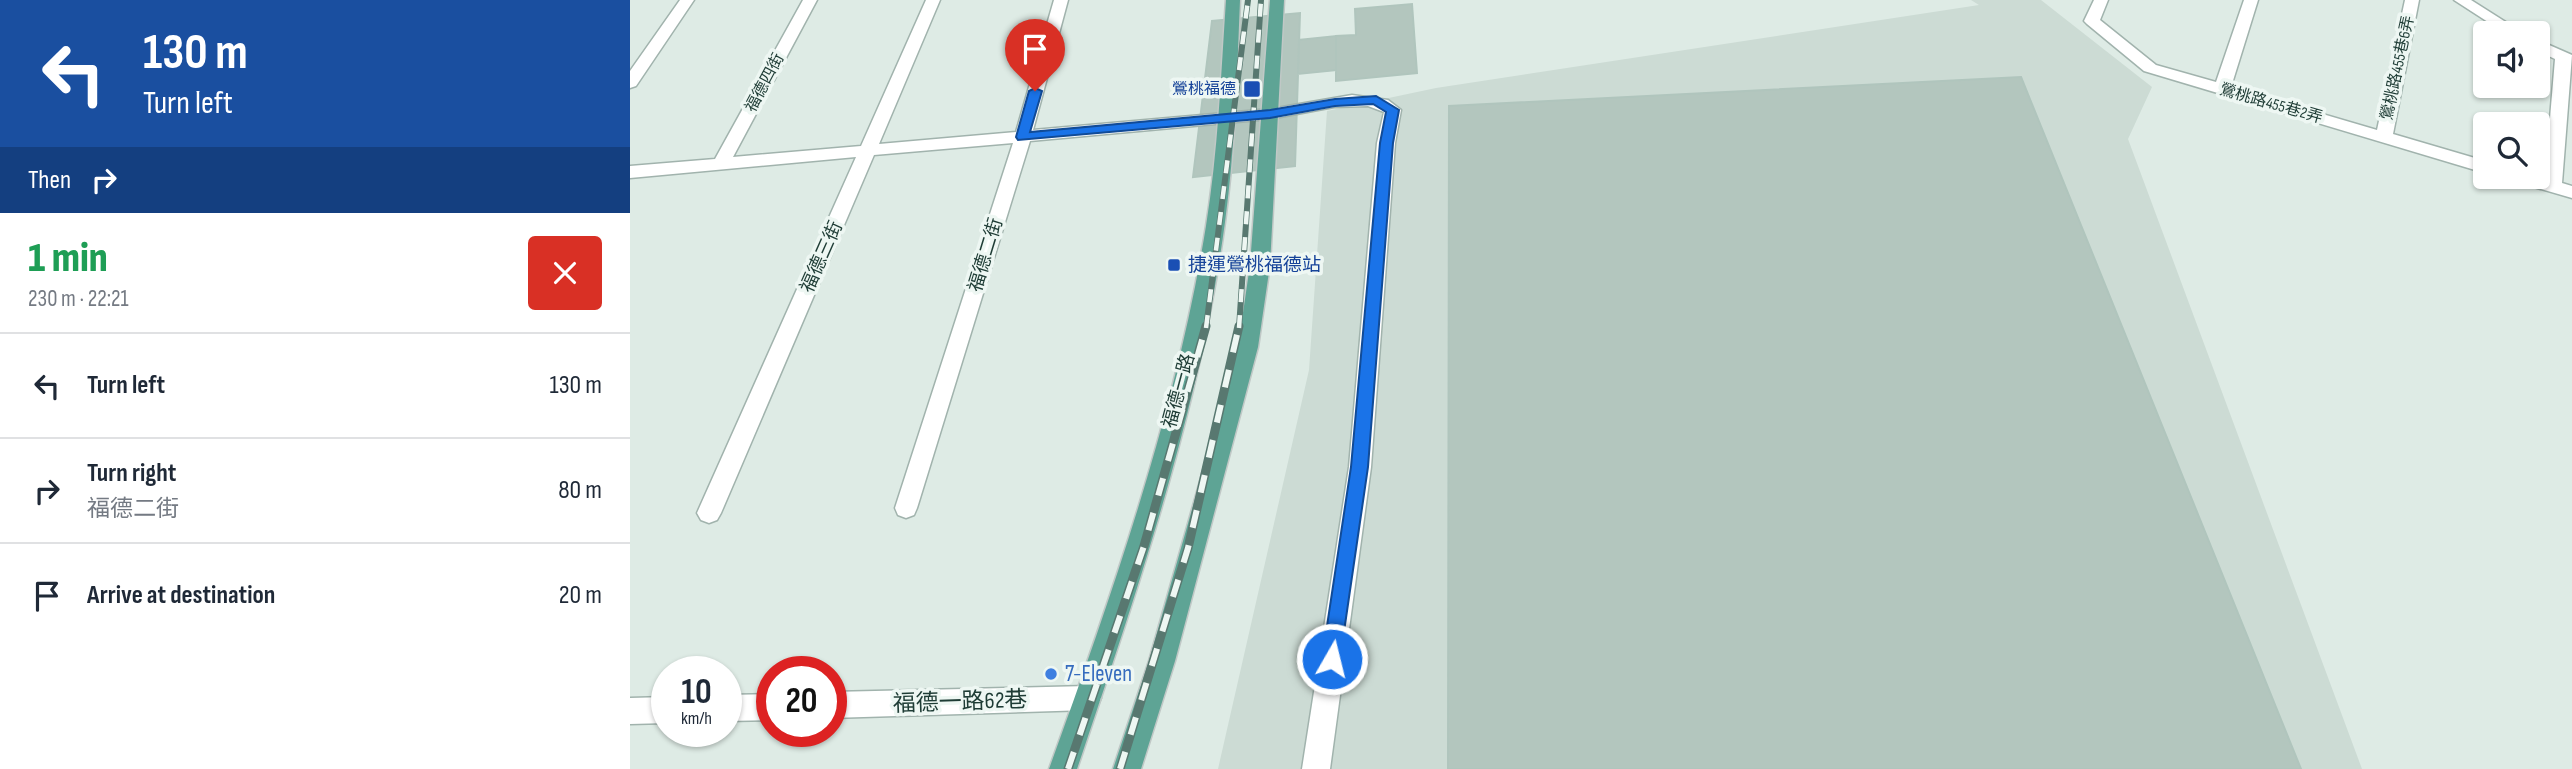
<!DOCTYPE html>
<html lang="en">
<head>
<meta charset="utf-8">
<style>
  body { margin:0; font-family:"Sofia Sans Condensed","Noto Sans TC",sans-serif; background:#f2f2f3; color:#1f2937; height:100vh; display:flex; flex-direction:column; font-size:26px; white-space:nowrap }
  * { box-sizing:border-box; margin:0 }
  p { font-size:23px; color:#747a83 }
  .icon { flex:none; width:38px; height:38px; fill:none; stroke:currentColor; stroke-width:2; stroke-linecap:round; stroke-linejoin:round }
  .map { position:relative; flex:1; overflow:hidden }
  .drawer { display:flex; flex-direction:column; background:#fff; width:630px }
  .drawer>* { flex:none }
  .guide { background:#1a4fa0; color:#fff; overflow:hidden }
  .tools { position:absolute; left:1843px; top:21px; display:grid; gap:14px }
  .tools a { display:grid; place-items:center; width:77px; height:77px; border-radius:7px; background:#fff; box-shadow:0 2px 5px #0004; font-size:35px }
  .speed { position:absolute; left:21px; top:656px; display:flex; gap:14px; font-size:35px; font-weight:700; text-align:center }
  .speed>* { display:grid; place-content:center; width:91px; height:91px; border-radius:50%; background:#fff; box-shadow:0 2px 5px #0004; line-height:1 }
  .speed small { font-size:18px; font-weight:400 }
  .speed .limit { border:10px solid #d22; background:#fff; color:#111 }
  .pin { position:absolute; display:grid; place-items:center; width:60px; height:60px; color:#fff; margin:-72px -30px; border-radius:50% 50% 50% 0; rotate:-45deg; box-shadow:0 0 7px #0007 }
  .pin .icon { rotate:45deg }
  .me { position:absolute; width:77px; margin:-38px; rotate:8deg; stroke-linejoin:round; filter:drop-shadow(0 0 5px #0008) }
  .turn { display:flex; align-items:center; gap:24px; height:147px; padding:0 28px; font-size:32px }
  .turn .icon { width:91px; height:91px; stroke-width:2.5 }
  .turn b { display:block; font-size:49px; line-height:60px }
  .then { display:flex; align-items:center; height:66px; padding:0 28px; background:#0003; gap:14px; font-size:26px }
  .round { display:grid; place-items:center; flex:none; width:74px; height:74px; border-radius:7px; background:#f2f2f3 }
  .summary { display:flex; align-items:center; justify-content:space-between; height:119px; padding:0 28px }
  h1 { font-size:42px; font-weight:800; line-height:52px; color:#1e9e55 }
  ul { padding:0; list-style:none }
  li { display:flex; align-items:center; gap:21px; height:105px; padding:0 28px; border-top:2px solid #e0e1e3 }
  li div { flex:1 }
  li b { display:block; font-size:26px }
  li em { font-style:normal }
  main { display:flex; flex:1; min-height:0 }
  .map>svg:first-child { display:block }
</style>
</head>
<body>
<main>
<section class="drawer">
<div class="guide">
<div class="turn"><svg class="icon" aria-label="left" viewBox="0 0 24 24"><path d="M17 20v-9H6M10 6l-5 5 5 5"/></svg><div><b>130 m</b>Turn left</div></div>
<div class="then">Then<svg class="icon" aria-label="right" viewBox="0 0 24 24"><path d="M7 20v-9h11M14 6l5 5-5 5"/></svg></div>
</div>
<div class="summary"><div><h1>1 min</h1><p>230 m · 22:21</p></div><a class="round" style="background:#d93025;color:#fff"><svg class="icon" aria-label="close" viewBox="0 0 24 24"><path d="M6 6l12 12M18 6L6 18"/></svg></a></div>
<ul>
<li><svg class="icon" aria-label="left" viewBox="0 0 24 24"><path d="M17 20v-9H6M10 6l-5 5 5 5"/></svg><div><b>Turn left</b></div><em>130 m</em></li>
<li><svg class="icon" aria-label="right" viewBox="0 0 24 24"><path d="M7 20v-9h11M14 6l5 5-5 5"/></svg><div><b>Turn right</b><p>福德二街</p></div><em>80 m</em></li>
<li><svg class="icon" aria-label="arrive" viewBox="0 0 24 24"><path d="M6 21V4h12l-3 4 3 4H6"/></svg><div><b>Arrive at destination</b></div><em>20 m</em></li>
</ul>
</section>
<div class="map">
<svg width="1942" height="769" viewBox="0 0 1942 769">
  <rect width="100%" height="100%" fill="#deebe5"/>
  <path fill="#ccdbd4" d="M1341 0H1411L1522 87 1498 139 1732 769H588L679 370 697 111 806 88 1349 5Z"/>
  <path fill="#b3c6be" stroke="#b0c5bd" stroke-width="2" d="M782 4 787 73 706 81V36L726 35 725 9Z
    M670 13 665 166 563 177 582 21Z
    M706 36V70L668 74 669 40Z
    M1391 77 1671 769H818L819 106Z"/>
  <g fill="none" stroke-linecap="round" stroke-linejoin="round">
    <g stroke="#a1b3ad" stroke-width="3">
      <path id="minor" d="M50 0H64L6 86 0 88V71Z
        M173 0H187L103 157 231 146 296 0H310L249 144 386 132 424 0H438L403 130 640 109 722 95 758 100 771 110 765 143 741 467 700 769H672L719 467 747 143 754 112 738 106 704 107 640 119 400 141 287 508 284 515 276 518 268 515 265 508 383 143 244 155 91 513 87 520 79 523 71 520 67 513 226 157 0 178V166L85 159Z
        M1464 0H1478L1470 20 1526 65 1586 82 1614 0H1628L1601 87 1747 130 1775 0H1789L1763 134 1855 161V173L1514 71 1457 24 1454 21Z
        M1824 0H1841L1893 33H1875Z
        M1908 40 1942 55 1932 183 1942 186V198L1883 181 1880 177 1915 178 1925 59 1908 51Z
        M458 686 467 689 471 698 467 707 458 710 201 718V692Z
        M142 694V720L96 721V695Z
        M37 697V723L0 724V698Z"/>
    </g>
    <g stroke="#c0c8c6" stroke-width="3">
      <path id="major" d="M596 0H610C607 74 605 149 595 222 570 409 507 591 447 769H419C483 592 546 412 576 226 588 152 591 75 596 0Z
        M640 0H654L640 265 628 347 545 661 511 769H483L519 661 608 347 620 265Z"/>
    </g>
    <use href="#minor" fill="#fff" fill-rule="evenodd"/>
    <use href="#major" fill="#5ea495" fill-rule="evenodd"/>
    <g stroke="#587870" stroke-width="6">
      <path id="rail-far1" d="M576 328 618 0
        M609 328 631 0"/>
    </g>
    <g stroke="#587870" stroke-width="9">
      <path id="rail" d="M438 769 514 546 576 326
        M490 769 558 548 609 326"/>
    </g>
    <use href="#rail-far1" stroke="#eef7f3" stroke-width="4.5" stroke-dasharray="13" stroke-linecap="butt"/>
    <use href="#rail" stroke="#eef7f3" stroke-width="6" stroke-dasharray="18" stroke-linecap="butt"/>
  </g>
  <path fill="#1a73e8" stroke="#114b97" stroke-width="2" d="M405 88 412 91 400 132 640 110 705 99 746 96 769 110 763 143 738 467 709 666 702 668 695 666 692 659 721 467 750 143 756 112 743 104 705 106 640 118 388 140 386 137 399 91Z"/>
  <g fill="#1a4fb4" stroke="#eef7f3" stroke-width="2.5">
    <rect x="613" y="80" width="18" height="18" rx="3.5"/>
    <rect x="537" y="258" width="14" height="14" rx="3.5"/>
  </g>
  <circle fill="#3f7fe0" stroke="#eef7f3" stroke-width="2.5" cx="421" cy="674" r="7"/>
  <g text-anchor="middle" dominant-baseline="central" stroke-width="7" stroke-linejoin="round" paint-order="stroke">
    <g font-size="16" fill="#1e3c35" stroke="#eef7f3">
      <text transform="translate(1768 68) rotate(-78)">鶯桃路455巷6弄</text>
      <text transform="translate(135 83) rotate(-62)">福德四街</text>
      <text transform="translate(1641 104) rotate(16)">鶯桃路455巷2弄</text>
    </g>
    <g font-size="16" fill="#164399" stroke="#eef7f3" text-anchor="end">
      <text x="606" y="89">鶯桃福德</text>
    </g>
    <g font-size="19" fill="#1e3c35" stroke="#eef7f3">
      <text transform="translate(356 255) rotate(-73)">福德二街</text>
      <text transform="translate(192 257) rotate(-66)">福德三街</text>
      <text transform="translate(549 391) rotate(-75)">福德一路</text>
    </g>
    <g font-size="19" fill="#164399" stroke="#eef7f3" text-anchor="start">
      <text x="558" y="265">捷運鶯桃福德站</text>
    </g>
    <g font-size="23" fill="#366cbe" stroke="#eef7f3" text-anchor="start">
      <text x="435" y="674">7-Eleven</text>
    </g>
    <g font-size="23" fill="#1e3c35" stroke="#eef7f3">
      <text transform="translate(330 702) rotate(-2)">福德一路62巷</text>
    </g>
  </g>
</svg>
<div class="tools">
<a><svg class="icon" aria-label="sound" viewBox="0 0 24 24"><path d="M4 9h4l5-4v14l-5-4H4zM17 9q2 3 0 6"/></svg></a>
<a><svg class="icon" aria-label="search" viewBox="0 0 24 24"><circle cx="10" cy="10" r="6"/><path d="M15 15l6 6"/></svg></a>
</div>
<div class="speed"><div>10<small>km/h</small></div><div class="limit">20</div></div>
<div class="pin" style="left:405px;top:91px;background:#d93025"><svg class="icon" aria-label="arrive" viewBox="0 0 24 24"><path d="M6 21V4h12l-3 4 3 4H6"/></svg></div>
<svg class="me" style="left:702px;top:659px" viewBox="-20 -20 40 40"><circle r="17" fill="#1a73e8" stroke="#fff" stroke-width="3"/><path d="M0-11L8 9 0 5-8 9z" fill="#fff"/></svg>
</div>
</main>
</body>
</html>
